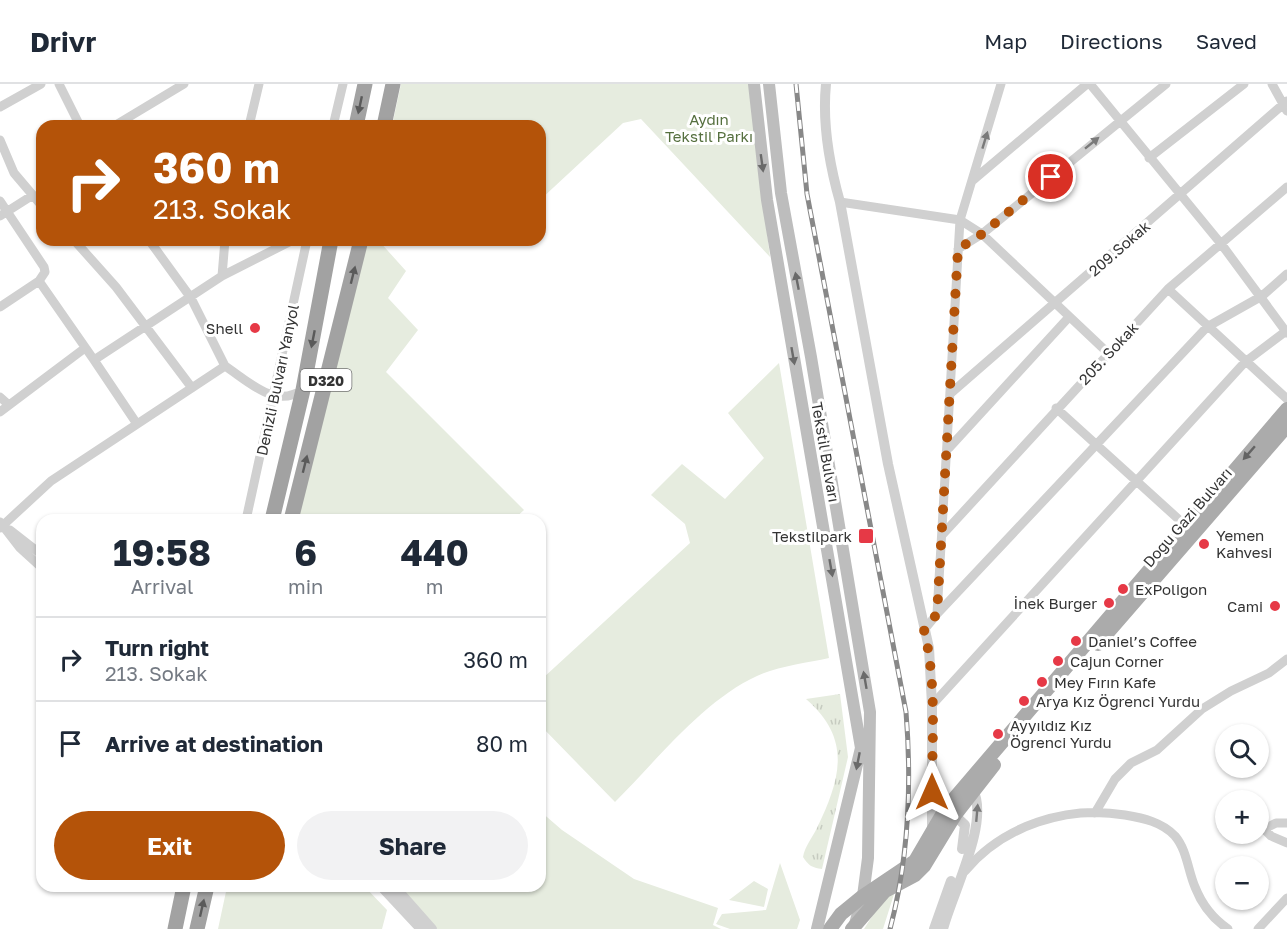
<!DOCTYPE html>
<html lang="en">
<head>
<meta charset="utf-8">
<style>
  body { margin:0; font-family:"Golos Text",sans-serif; background:#f2f2f3; color:#1f2937; height:100vh; display:flex; flex-direction:column; font-size:22px; white-space:nowrap }
  * { box-sizing:border-box; margin:0 }
  p { font-size:20px; color:#747a83 }
  .icon { flex:none; width:33px; height:33px; fill:none; stroke:currentColor; stroke-width:2; stroke-linecap:round; stroke-linejoin:round }
  .map { position:relative; flex:1; overflow:hidden }
  .details { position:absolute; left:36px; top:430px; width:510px; height:378px; display:flex; flex-direction:column; background:#fff; border-radius:18px; box-shadow:0 2px 4px #0004 }
  .details>* { flex:none }
  .top-card { position:absolute; left:36px; top:36px; width:510px; height:126px; border-radius:18px; box-shadow:0 2px 4px #0004; background:#b45309; color:#fff; overflow:hidden }
  .controls { position:absolute; left:1215px; top:640px; display:grid; gap:12px }
  .controls a { display:grid; place-items:center; width:54px; height:54px; border-radius:50%; background:#fff; box-shadow:0 2px 4px #0004; font-size:30px }
  .pin { position:absolute; display:grid; place-items:center; width:51px; height:51px; color:#fff; margin:-26px; border:3px solid #fff; border-radius:50%; box-shadow:0 2px 6px #0007 }
  .me { position:absolute; width:66px; margin:-33px; rotate:0deg; stroke-linejoin:round; filter:drop-shadow(0 0 4px #0008) }
  .turn { display:flex; align-items:center; gap:21px; height:126px; padding:0 18px; font-size:27px }
  .turn .icon { width:78px; height:78px; stroke-width:2.5 }
  .turn b { display:block; font-size:42px; line-height:51px }
  .eta { display:flex; justify-content:space-evenly; align-items:center; height:102px; text-align:center }
  .eta b { font-size:36px; font-weight:700; line-height:42px }
  .cta { display:flex; gap:12px; margin-top:auto; padding:12px 18px }
  .cta a { flex:1; height:69px; border-radius:36px; background:#b45309; color:#fff; font-size:24px; font-weight:700; line-height:69px; text-align:center }
  .cta a+a { background:#f2f2f3; color:#1f2937 }
  ul { padding:0; list-style:none }
  li { display:flex; align-items:center; gap:18px; height:84px; padding:0 18px; border-top:2px solid #e0e1e3 }
  li div { flex:1 }
  li b { display:block; font-size:22px }
  li em { font-style:normal }
  header { display:flex; align-items:center; gap:36px; box-sizing:border-box; height:84px; padding:0 30px; background:#fff; border-bottom:2px solid #e0e1e3 }
  header strong { font-size:28px }
  nav { display:flex; gap:33px; margin-inline-start:auto; font-size:21px }
  .map>svg:first-child { display:block }
</style>
</head>
<body>
<header>
<strong>Drivr</strong>
<nav><a>Map</a><a>Directions</a><a>Saved</a></nav>
</header>
<div class="map">
<svg width="1287" height="845" viewBox="0 0 1287 845">
  <defs>
    <pattern id="grass-tufts" width="24" height="20" patternUnits="userSpaceOnUse" patternTransform="scale(1.5)"><rect width="24" height="20" fill="#e6ecdf"/><path d="M3 7l-1-3M5 7V3M7 7l1-3M15 17l-1-3M17 17v-4M19 17l1-3" fill="none" stroke="#c6cbc0"/></pattern>
  </defs>
  <rect width="100%" height="100%" fill="#fff"/>
  <path fill="url(#grass-tufts)" d="M840 610 848 673 822 785C812 784 808 781 803 773 805 762 812 754 817 744 841 694 852 655 806 615Z"/>
  <path fill="#e6ecdf" d="M401 0H749L770 173 641 35 623 39 540 116V42H392Z
    M365 156 379 157 406 187 388 214 418 246 386 288 524 426 513 436H297Z
    M779 279 829 574C807 579 778 582 757 592 704 616 657 676 615 718L540 641V592L543 594 690 459 685 440 651 411 682 380 725 415 764 374 728 329Z
    M540 727 562 746 634 795 718 824 713 841 721 845H437L399 803 540 802Z
    M780 779 800 836 797 845H730L716 840 722 830 766 826Z
    M754 797 768 805 764 823 729 816Z
    M227 803H365L387 826 382 845H218Z
    M895 807 883 845H864L883 815Z"/>
  <g fill="none" stroke-linecap="round" stroke-linejoin="round">
    <path stroke="#d0d0d0" stroke-width="9" d="M59 0 80 42
      M1090 0 1222 161 1287 249
      M1272 0 1287 27
      M0 23 41 0
      M114 42 184 0
      M249 42 259 0
      M333 42 343 0
      M0 56 14 89 42 122
      M1149 74 1244 0
      M972 97 1087 0
      M0 117 44 183 45 188 39 197 94 276
      M840 118 960 136 982 150 1108 269
      M0 132 33 111
      M74 156 116 203 192 304
      M149 156 191 214 225 282
      M958 165 982 150 1166 0
      M222 192 225 156
      M1168 205 1287 315
      M0 223 39 197
      M951 309 1287 17
      M0 313 9 321
      M1056 324 1186 442
      M0 328 85 264
      M137 340 94 276 222 192 293 156
      M949 364 1069 233
      M246 436 307 156
      M0 438 20 464 42 484
      M0 444 51 397 225 282C248 297 275 325 302 306
      M10 446 42 471
      M943 450 1168 205 1287 103
      M937 530 1207 243 1262 212 1287 190
      M924 546 937 530 960 136 1001 0
      M932 621 1245 278 1286 247
      M1095 729 1115 695 1131 679 1157 666 1202 625 1231 607 1269 589 1287 575
      M1287 739H1276L1264 745 1271 752 1287 759
      M965 787C1004 741 1067 721 1125 731 1143 734 1162 738 1175 752 1187 766 1188 787 1195 803 1202 821 1212 834 1228 845
      M1258 845 1287 814"/>
    <path stroke="#d0d0d0" stroke-width="10" d="M826 0C822 40 829 79 840 118L888 380 929 564 932 621V748
      M951 728 965 741 962 765
      M381 802 421 845
      M394 802 432 845
      M934 845 951 797
      M943 845C952 810 990 738 973 706"/>
    <path stroke="#bdbdbd" stroke-width="12" d="M754 0 767 116 861 664 817 845
      M769 0 781 109 811 273 870 628 868 774 863 812 855 840"/>
    <path stroke="#ababab" stroke-width="14" d="M1098 560 1287 342
      M830 845 841 830 863 812 915 777 946 724 1287 325
      M852 845 885 807 915 791 924 782 955 731 994 681"/>
    <path stroke="#a2a2a2" stroke-width="15" d="M356 42 365 0
      M384 42 393 0
      M272 436 303 306 331 156
      M291 436 361 156
      M175 845 184 802
      M197 845 207 802"/>
    <g stroke="#888" stroke-width="5">
      <path id="rail" d="M796 0 807 110 906 628C912 702 909 773 890 845"/>
    </g>
    <use href="#rail" stroke="#fff" stroke-width="3" stroke-dasharray="9" stroke-linecap="butt"/>
  </g>
  <defs><path id="oneway-solid" d="M-6-.8H1V-3.2L6.5 0L1 3.2V.8H-6Z" transform="scale(1.5)"/></defs>
  <g fill="#5a5a5a">
    <use href="#oneway-solid" transform="translate(360 21) rotate(102)"/>
    <use href="#oneway-solid" transform="translate(353 191) rotate(-76)"/>
    <use href="#oneway-solid" transform="translate(313 255) rotate(101)"/>
    <use href="#oneway-solid" transform="translate(305 380) rotate(-76)"/>
    <use href="#oneway-solid" transform="translate(202 824) rotate(-77)"/>
  </g>
  <g fill="#7a7a7a">
    <use href="#oneway-solid" transform="translate(985 56) rotate(-73)"/>
    <use href="#oneway-solid" transform="translate(1092 59) rotate(-39)"/>
    <use href="#oneway-solid" transform="translate(977 729) rotate(-85)"/>
  </g>
  <g fill="#6a6a6a">
    <use href="#oneway-solid" transform="translate(762 79) rotate(82)"/>
    <use href="#oneway-solid" transform="translate(797 197) rotate(-101)"/>
    <use href="#oneway-solid" transform="translate(793 272) rotate(80)"/>
    <use href="#oneway-solid" transform="translate(831 484) rotate(80)"/>
    <use href="#oneway-solid" transform="translate(865 596) rotate(-100)"/>
    <use href="#oneway-solid" transform="translate(858 677) rotate(101)"/>
  </g>
  <use fill="#636363" href="#oneway-solid" transform="translate(1249 369) rotate(131)"/>
  <g fill="none" stroke-linecap="round" stroke-linejoin="round">
    <path stroke="#b45309" stroke-width="10" stroke-dasharray="0 18" d="M932 708C932 655 937 598 924 546L937 530 958 165 982 150 1051 93"/>
  </g>
  <g fill="#e63946" stroke="#fff" stroke-width="2">
    <circle cx="255" cy="244" r="6"/>
    <rect x="858" y="444" width="16" height="16" rx="3"/>
    <circle cx="1204" cy="460" r="6"/>
    <circle cx="1123" cy="505" r="6"/>
    <circle cx="1109" cy="519" r="6"/>
    <circle cx="1275" cy="522" r="6"/>
    <circle cx="1076" cy="557" r="6"/>
    <circle cx="1058" cy="577" r="6"/>
    <circle cx="1042" cy="598" r="6"/>
    <circle cx="1024" cy="617" r="6"/>
    <circle cx="998" cy="650" r="6"/>
  </g>
  <g text-anchor="middle" dominant-baseline="central" stroke-width="6" stroke-linejoin="round" paint-order="stroke">
    <rect fill="#fff" stroke="#707070" stroke-width="1.5" x="300.5" y="285" width="51" height="22" rx="4.5"/>
    <g font-size="14" font-weight="bold" fill="#333">
      <text x="326" y="296">D320</text>
    </g>
    <g font-size="15" fill="#56703f" stroke="#fff">
      <text x="709" y="35">Aydın<tspan x="709" dy="17">Tekstil Parkı</tspan></text>
    </g>
    <g font-size="15" fill="#333" stroke="#fff">
      <text transform="translate(1119 164) rotate(-41)">209.Sokak</text>
      <text transform="translate(1108 269) rotate(-47)">205. Sokak</text>
      <text transform="translate(277 296) rotate(-78)">Denizli Bulvarı Yanyol</text>
      <text transform="translate(826 368) rotate(80)">Tekstil Bulvarı</text>
      <text transform="translate(1187 433) rotate(-49)">Doğu Gazi Bulvarı</text>
    </g>
    <g font-size="15" fill="#333" stroke="#fff" text-anchor="start">
      <text x="243" y="244" text-anchor="end">Shell</text>
      <text x="1216" y="451">Yemen<tspan x="1216" dy="17">Kahvesi</tspan></text>
      <text x="852" y="452" text-anchor="end">Tekstilpark</text>
      <text x="1135" y="505">ExPoligon</text>
      <text x="1097" y="519" text-anchor="end">İnek Burger</text>
      <text x="1263" y="522" text-anchor="end">Cami</text>
      <text x="1088" y="557">Daniel’s Coffee</text>
      <text x="1070" y="577">Cajun Corner</text>
      <text x="1054" y="598">Mey Fırın Kafe</text>
      <text x="1036" y="617">Arya Kız Öğrenci Yurdu</text>
      <text x="1010" y="641">Ayyıldız Kız<tspan x="1010" dy="17">Öğrenci Yurdu</tspan></text>
    </g>
  </g>
</svg>
<div class="controls">
<a><svg class="icon" aria-label="search" viewBox="0 0 24 24"><circle cx="10" cy="10" r="6"/><path d="M15 15l6 6"/></svg></a>
<a>+</a>
<a>−</a>
</div>
<div class="pin" style="left:1051px;top:93px;background:#d93025"><svg class="icon" aria-label="arrive" viewBox="0 0 24 24"><path d="M6 21V4h12l-3 4 3 4H6"/></svg></div>
<svg class="me" style="left:932px;top:708px" viewBox="-20 -20 40 40"><path d="M0-17L14 15 0 8-14 15z" fill="#b45309" stroke="#fff" stroke-width="4"/></svg>
<div class="top-card">
<div class="turn"><svg class="icon" aria-label="right" viewBox="0 0 24 24"><path d="M7 20v-9h11M14 6l5 5-5 5"/></svg><div><b>360 m</b>213. Sokak</div></div>
</div>
<section class="details">
<div class="eta">
<div><b>19:58</b><p>Arrival</p></div>
<div><b>6</b><p>min</p></div>
<div><b>440</b><p>m</p></div>
</div>
<ul>
<li><svg class="icon" aria-label="right" viewBox="0 0 24 24"><path d="M7 20v-9h11M14 6l5 5-5 5"/></svg><div><b>Turn right</b><p>213. Sokak</p></div><em>360 m</em></li>
<li><svg class="icon" aria-label="arrive" viewBox="0 0 24 24"><path d="M6 21V4h12l-3 4 3 4H6"/></svg><div><b>Arrive at destination</b></div><em>80 m</em></li>
</ul>
<div class="cta"><a>Exit</a><a>Share</a></div>
</section>
</div>
</body>
</html>
